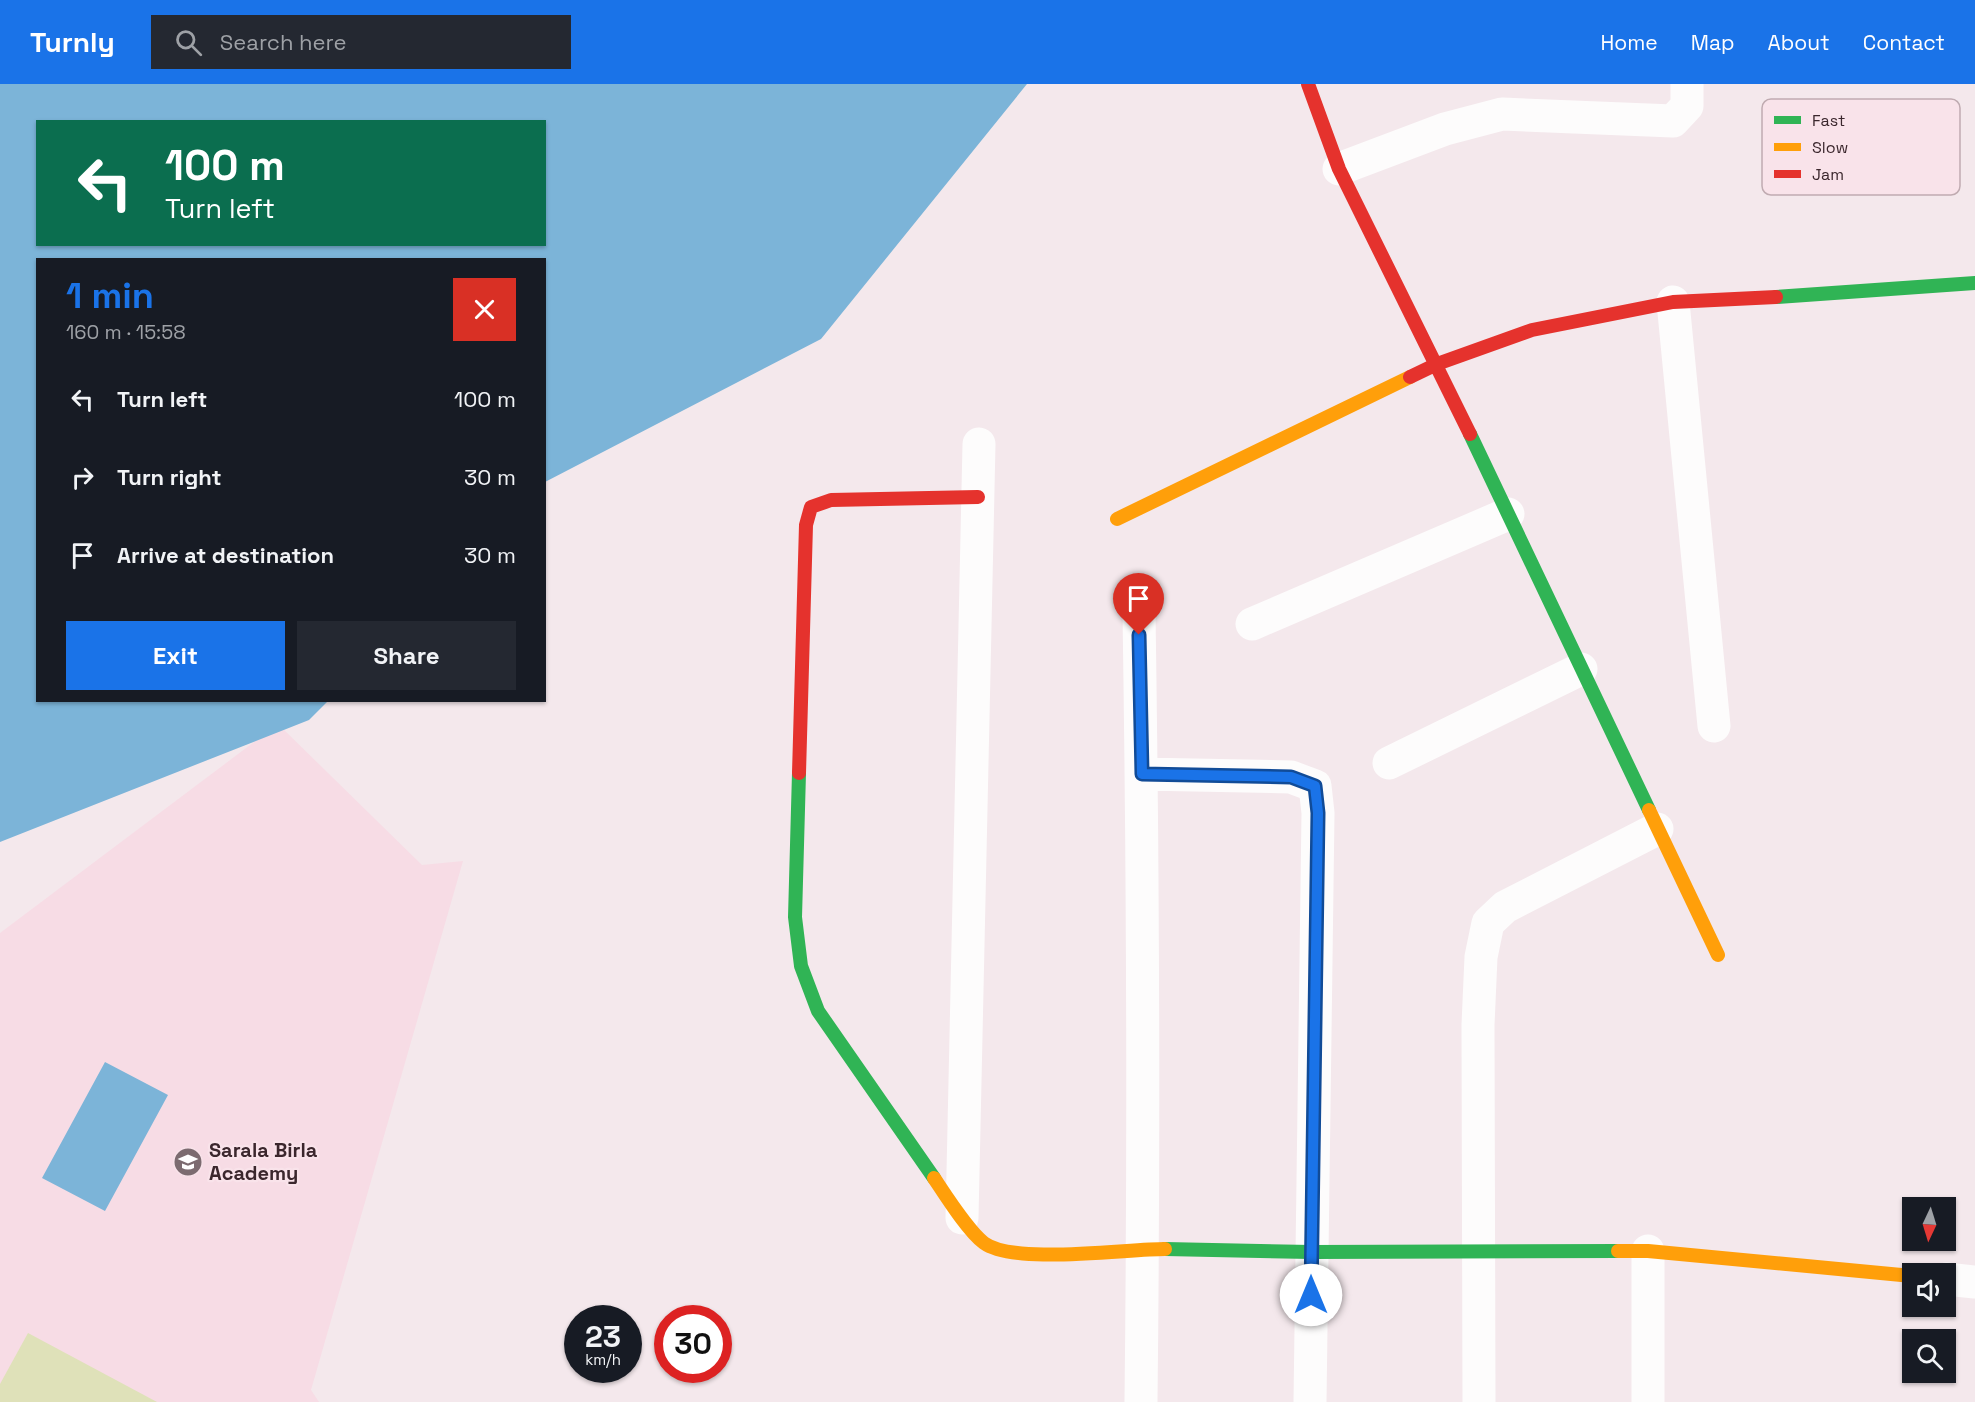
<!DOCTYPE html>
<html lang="en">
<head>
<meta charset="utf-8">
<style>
  body { margin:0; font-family:"Space Grotesk",sans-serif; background:#242831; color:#f1f3f6; height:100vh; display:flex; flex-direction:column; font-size:22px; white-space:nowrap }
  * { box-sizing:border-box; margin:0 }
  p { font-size:20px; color:#9ea1a6 }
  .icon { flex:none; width:33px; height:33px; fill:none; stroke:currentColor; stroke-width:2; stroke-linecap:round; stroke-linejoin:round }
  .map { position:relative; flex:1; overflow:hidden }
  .drawer { position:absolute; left:36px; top:174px; width:510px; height:444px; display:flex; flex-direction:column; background:#171b24; border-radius:0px; box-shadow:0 2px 4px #0004 }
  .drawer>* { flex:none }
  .top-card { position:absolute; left:36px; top:36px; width:510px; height:126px; border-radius:0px; box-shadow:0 2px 4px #0004; background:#0b6e4f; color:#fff; overflow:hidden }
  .needle { width:39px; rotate:184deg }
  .fabs { position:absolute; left:1902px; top:1113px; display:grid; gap:12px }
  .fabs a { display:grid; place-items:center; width:54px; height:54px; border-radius:0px; background:#171b24; box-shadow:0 2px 4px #0004; font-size:30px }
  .speed { position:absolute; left:564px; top:1221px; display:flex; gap:12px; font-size:30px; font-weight:700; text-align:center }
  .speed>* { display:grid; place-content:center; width:78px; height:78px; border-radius:50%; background:#171b24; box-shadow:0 2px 4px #0004; line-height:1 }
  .speed small { font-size:15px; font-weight:400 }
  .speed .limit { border:9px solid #d22; background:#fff; color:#111 }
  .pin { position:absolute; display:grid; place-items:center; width:51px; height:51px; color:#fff; margin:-62px -26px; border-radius:50% 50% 50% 0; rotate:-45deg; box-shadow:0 0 6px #0007 }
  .pin .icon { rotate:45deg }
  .me { position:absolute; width:66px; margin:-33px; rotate:0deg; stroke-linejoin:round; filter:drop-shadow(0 0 4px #0008) }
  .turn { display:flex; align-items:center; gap:21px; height:126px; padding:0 30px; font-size:27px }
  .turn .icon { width:78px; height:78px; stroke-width:2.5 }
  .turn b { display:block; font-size:42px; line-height:51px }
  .round { display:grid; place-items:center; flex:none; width:63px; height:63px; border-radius:0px; background:#242831 }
  .head { display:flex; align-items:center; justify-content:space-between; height:102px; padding:0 30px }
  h1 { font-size:36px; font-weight:700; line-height:45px; color:#1a73e8 }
  .cta { display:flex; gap:12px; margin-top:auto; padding:12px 30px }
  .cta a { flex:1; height:69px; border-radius:0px; background:#1a73e8; color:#fff; font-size:24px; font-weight:700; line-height:69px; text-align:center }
  .cta a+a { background:#242831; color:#f1f3f6 }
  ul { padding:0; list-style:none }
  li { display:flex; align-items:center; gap:18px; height:78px; padding:0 30px }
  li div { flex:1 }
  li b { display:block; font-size:22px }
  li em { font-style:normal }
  header { display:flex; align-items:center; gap:36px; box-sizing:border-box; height:84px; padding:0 30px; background:#1a73e8; color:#fff }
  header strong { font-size:28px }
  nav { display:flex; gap:33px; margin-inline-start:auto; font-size:21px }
  .search { width:420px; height:54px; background:#242831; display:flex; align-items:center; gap:15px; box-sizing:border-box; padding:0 21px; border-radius:0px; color:#9ea1a6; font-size:22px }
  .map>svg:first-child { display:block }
</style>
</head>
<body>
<header>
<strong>Turnly</strong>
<div class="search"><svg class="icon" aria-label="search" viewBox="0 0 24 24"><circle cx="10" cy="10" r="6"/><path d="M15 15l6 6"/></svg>Search here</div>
<nav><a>Home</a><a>Map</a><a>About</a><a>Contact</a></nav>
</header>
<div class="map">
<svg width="1975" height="1318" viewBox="0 0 1975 1318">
  <rect width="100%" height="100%" fill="#f4e8ec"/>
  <path fill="#f7dce5" d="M278 640 422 781 463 777 311 1306 319 1318H0V849Z"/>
  <path fill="#dfe1b9" d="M28 1249 157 1318H0V1300Z"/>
  <path fill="#7cb4d8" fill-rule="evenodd" d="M0 0H1027L821 255 545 398 544 176H38V616L328 617 309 636 0 758ZM38 38H544V160H38Z
    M105 978 168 1011 105 1127 42 1094Z"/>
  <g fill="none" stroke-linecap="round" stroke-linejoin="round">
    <path stroke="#fdfcfc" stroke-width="33" d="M1339 85 1445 45 1502 30 1673 37 1687 22V0
      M1673 218 1714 642
      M1139 528C1143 791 1144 1055 1141 1318
      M1252 540 1508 430
      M1389 679 1581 585
      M1142 690 1291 693 1315 702 1318 729 1310 1318
      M962 1134 979 360
      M1946 1195 1975 1198
      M1479 1318 1478 941 1481 873 1488 839 1505 823 1657 745
      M1648 1318V1167"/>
    <path stroke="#30b455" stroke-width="14" d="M1776 213 1975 199
      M1470 350 1649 726
      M799 689 795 833 801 882 818 927 934 1094
      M1165 1165 1311 1168 1618 1167"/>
    <path stroke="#ff9f0a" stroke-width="14" d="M1117 435 1410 293
      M1649 726 1718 871
      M934 1094C946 1112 968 1147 984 1159 1014 1181 1125 1165 1165 1165
      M1618 1167H1648L1912 1192"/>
    <path stroke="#e5322d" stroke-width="14" d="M1308 0 1339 85 1470 350
      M1410 293 1437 280 1532 246 1673 218 1776 213
      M799 689 806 441 811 423 831 416 978 413"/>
  </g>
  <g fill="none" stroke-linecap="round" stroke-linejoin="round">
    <g stroke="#114b97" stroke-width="15">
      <path id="route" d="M1139 551 1142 690 1291 693 1315 702 1318 729 1311 1211"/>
    </g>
    <use href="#route" stroke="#1a73e8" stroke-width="10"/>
  </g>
  <defs>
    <g id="school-disc" transform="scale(1.5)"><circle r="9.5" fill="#7c6b70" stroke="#f9e3ea"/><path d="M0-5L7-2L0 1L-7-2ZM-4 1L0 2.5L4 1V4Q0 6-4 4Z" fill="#fff"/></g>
  </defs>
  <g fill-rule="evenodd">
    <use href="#school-disc" x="188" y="1078"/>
  </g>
  <g text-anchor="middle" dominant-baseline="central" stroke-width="4.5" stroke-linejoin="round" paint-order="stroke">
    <g font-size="20" font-weight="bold" fill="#3b272d" stroke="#f9e3ea" text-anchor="start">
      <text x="209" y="1066">Sarala Birla<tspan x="209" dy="23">Academy</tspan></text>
    </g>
  </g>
  <rect x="1762" y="15" width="198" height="96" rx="9" fill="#f9e3ea" stroke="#c0abb1" stroke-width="1.5"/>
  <rect x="1774" y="32" width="27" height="8" fill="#30b455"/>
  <rect x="1774" y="59" width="27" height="8" fill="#ff9f0a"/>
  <rect x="1774" y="86" width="27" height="8" fill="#e5322d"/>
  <g font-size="16" fill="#3b272d">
    <text x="1812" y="42">Fast</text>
    <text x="1812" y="69">Slow</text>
    <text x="1812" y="96">Jam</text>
  </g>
</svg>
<div class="fabs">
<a><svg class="needle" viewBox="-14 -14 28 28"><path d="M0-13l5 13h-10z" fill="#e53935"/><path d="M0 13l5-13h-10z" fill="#9ea1a6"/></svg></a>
<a><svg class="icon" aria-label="sound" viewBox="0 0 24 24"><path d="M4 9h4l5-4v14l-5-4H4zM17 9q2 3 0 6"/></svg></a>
<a><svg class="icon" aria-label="search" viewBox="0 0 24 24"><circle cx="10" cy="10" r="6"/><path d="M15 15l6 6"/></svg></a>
</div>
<div class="speed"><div>23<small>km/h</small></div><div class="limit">30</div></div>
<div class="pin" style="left:1139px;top:551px;background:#d93025"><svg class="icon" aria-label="arrive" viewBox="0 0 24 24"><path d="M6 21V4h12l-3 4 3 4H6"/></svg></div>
<svg class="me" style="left:1311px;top:1211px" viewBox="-20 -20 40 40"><circle r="19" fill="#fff"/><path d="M0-13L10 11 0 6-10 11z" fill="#1a73e8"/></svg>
<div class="top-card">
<div class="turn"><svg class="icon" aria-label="left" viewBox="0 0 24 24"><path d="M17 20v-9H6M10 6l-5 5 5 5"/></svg><div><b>100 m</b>Turn left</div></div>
</div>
<section class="drawer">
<div class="head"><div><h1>1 min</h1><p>160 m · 15:58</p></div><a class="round" style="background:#d93025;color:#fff"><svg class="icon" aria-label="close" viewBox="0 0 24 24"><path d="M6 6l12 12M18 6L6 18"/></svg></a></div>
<ul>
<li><svg class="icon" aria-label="left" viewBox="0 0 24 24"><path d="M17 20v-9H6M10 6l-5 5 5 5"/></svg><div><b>Turn left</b></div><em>100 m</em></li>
<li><svg class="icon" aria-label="right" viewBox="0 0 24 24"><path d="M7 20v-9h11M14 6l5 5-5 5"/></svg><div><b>Turn right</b></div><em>30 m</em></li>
<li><svg class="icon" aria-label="arrive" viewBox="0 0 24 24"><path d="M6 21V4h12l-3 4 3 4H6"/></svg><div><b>Arrive at destination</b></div><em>30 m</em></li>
</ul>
<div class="cta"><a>Exit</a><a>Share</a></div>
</section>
</div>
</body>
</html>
